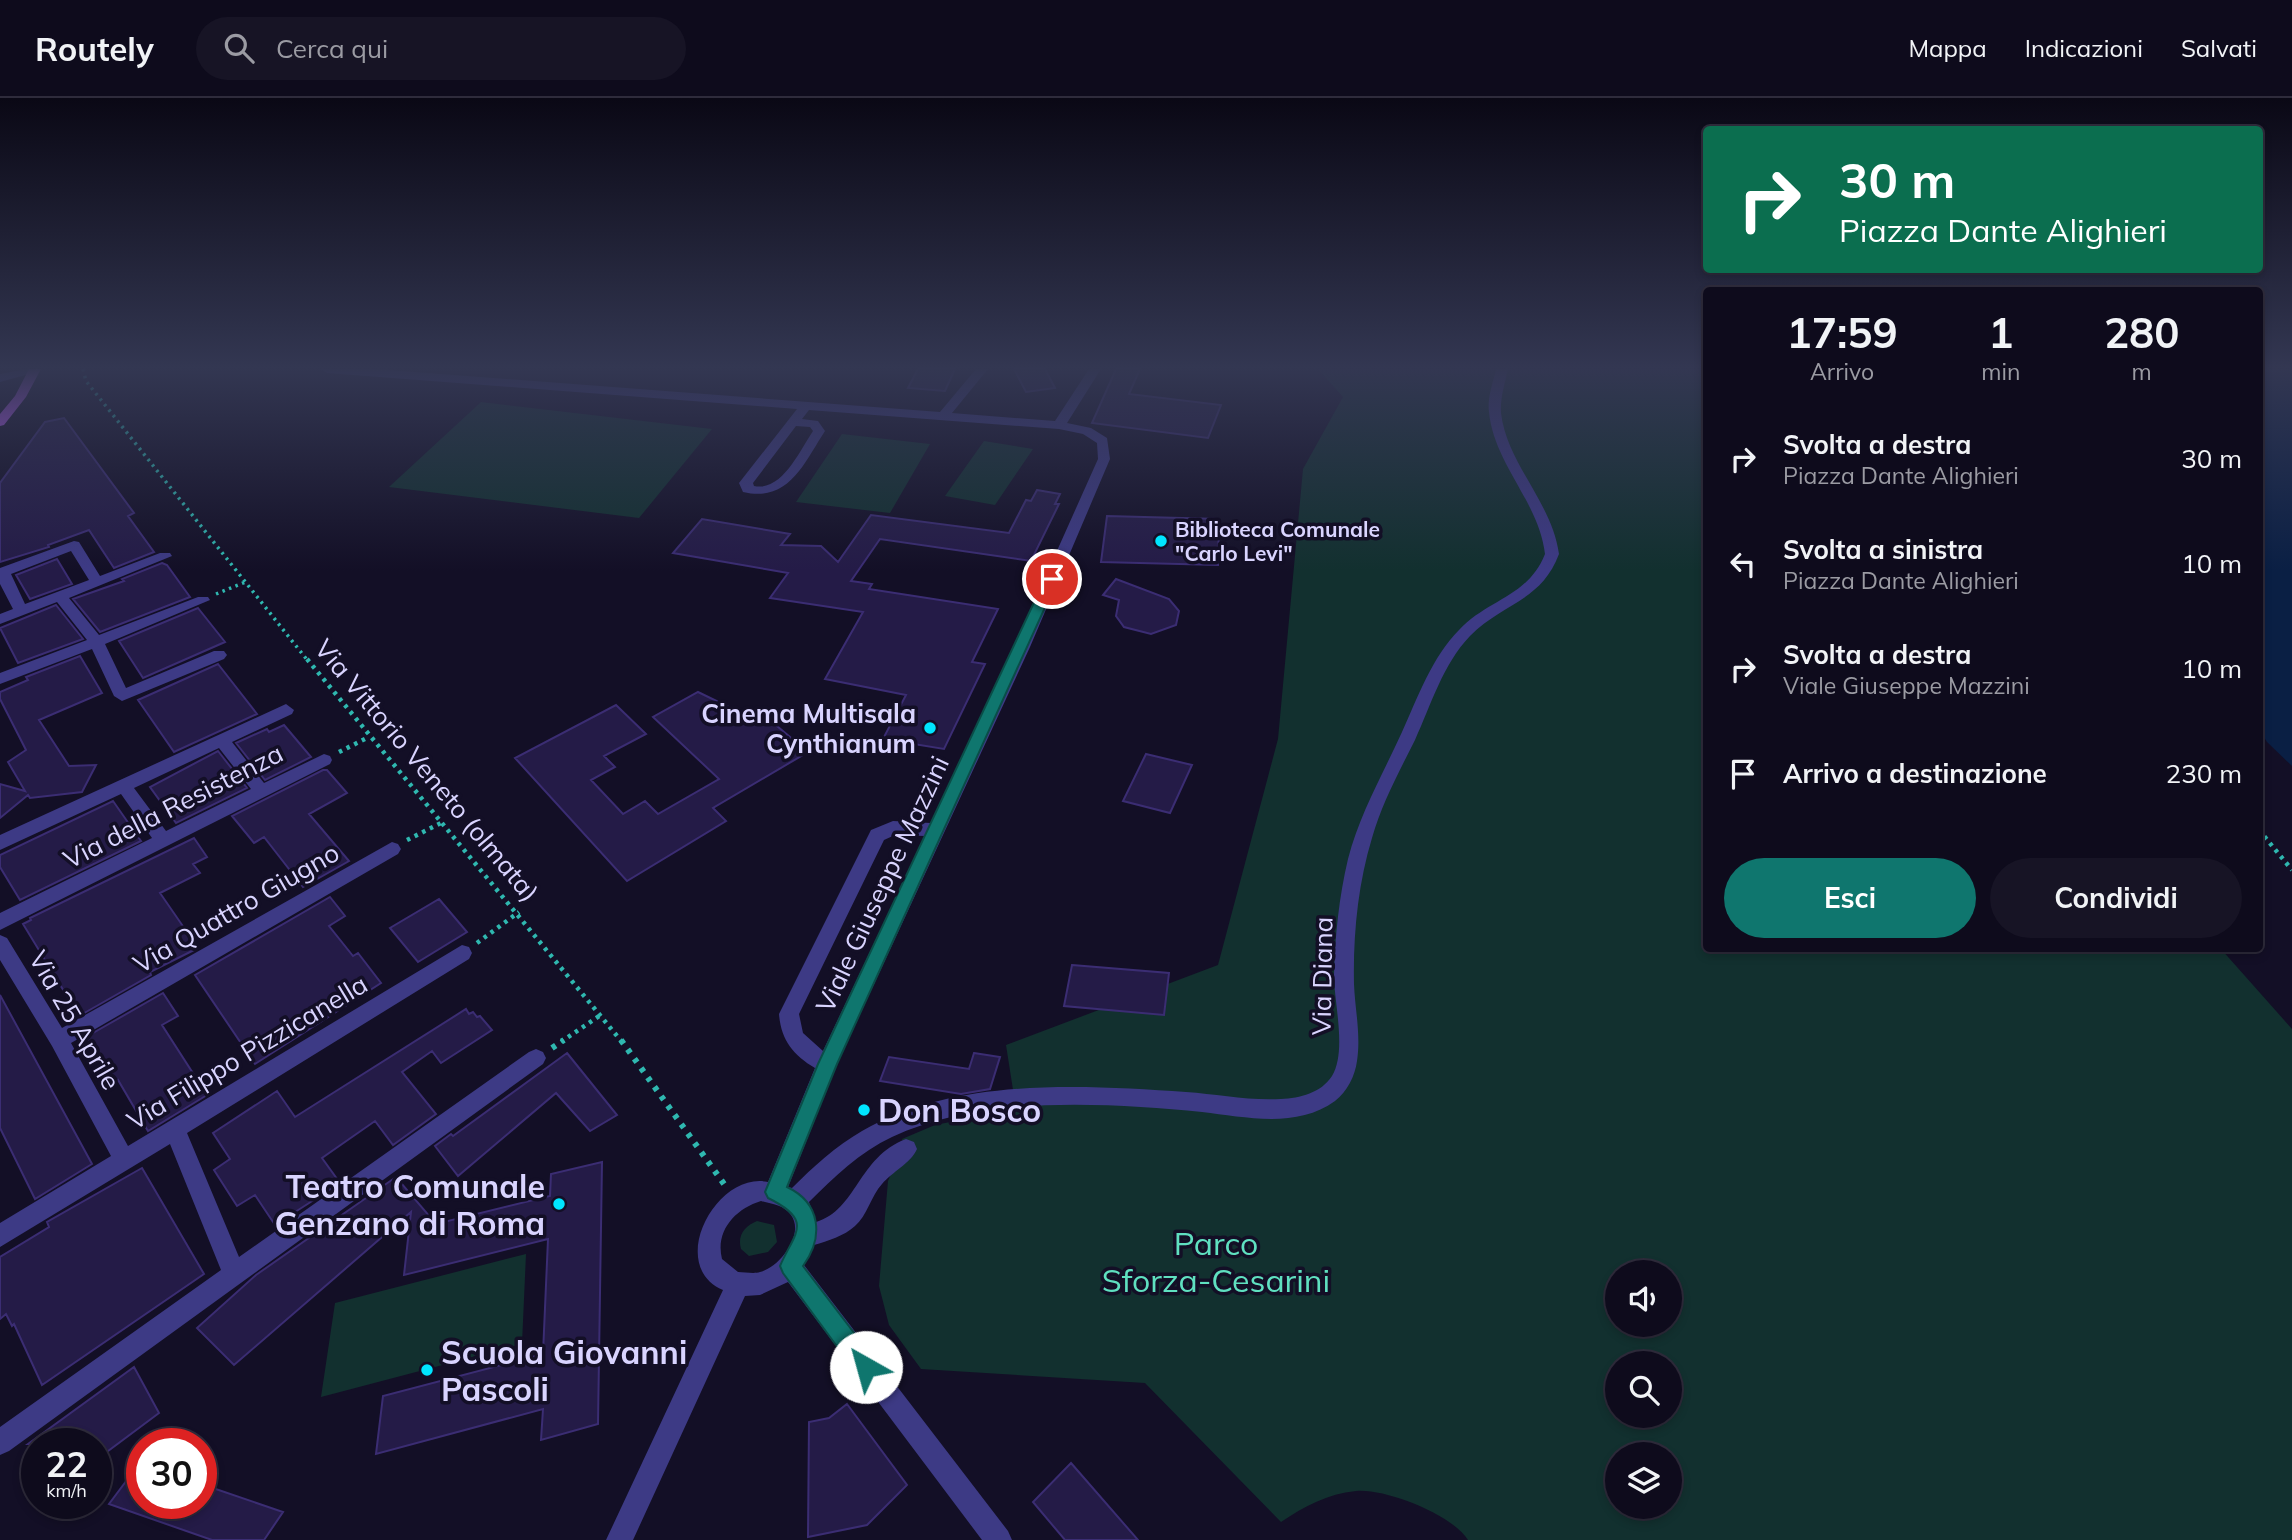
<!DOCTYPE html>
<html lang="it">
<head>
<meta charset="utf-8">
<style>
  body { margin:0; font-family:Mulish,sans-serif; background:#171425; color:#f1f3f6; height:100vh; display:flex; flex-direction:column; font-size:26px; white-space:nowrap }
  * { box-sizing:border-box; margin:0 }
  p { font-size:23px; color:#9b9ba3 }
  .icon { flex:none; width:38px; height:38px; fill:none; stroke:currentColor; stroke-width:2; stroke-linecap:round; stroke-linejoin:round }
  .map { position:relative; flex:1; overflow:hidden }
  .side { position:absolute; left:1703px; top:189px; width:560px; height:665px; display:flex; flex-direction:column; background:#0e0b1c; border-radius:7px; box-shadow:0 4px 10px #0003,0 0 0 2px #2e2b3b }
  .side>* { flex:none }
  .guide { position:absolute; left:1703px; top:28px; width:560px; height:147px; border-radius:7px; box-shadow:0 4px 10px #0003,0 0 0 2px #2e2b3b; background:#0b6e4f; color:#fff; overflow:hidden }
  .tools { position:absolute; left:1605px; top:1162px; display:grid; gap:14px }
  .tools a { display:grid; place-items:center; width:77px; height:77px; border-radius:50%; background:#0e0b1c; box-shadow:0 4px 10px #0003,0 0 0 2px #2e2b3b; font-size:35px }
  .speed { position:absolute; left:21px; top:1330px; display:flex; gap:14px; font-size:35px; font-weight:700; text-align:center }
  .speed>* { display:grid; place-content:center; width:91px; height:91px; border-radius:50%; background:#0e0b1c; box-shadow:0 4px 10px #0003,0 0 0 2px #2e2b3b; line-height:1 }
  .speed small { font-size:18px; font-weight:400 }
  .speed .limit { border:10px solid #d22; background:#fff; color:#111 }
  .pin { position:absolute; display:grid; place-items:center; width:60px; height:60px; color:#fff; margin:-30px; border:4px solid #fff; border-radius:50%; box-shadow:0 2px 7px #0007 }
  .me { position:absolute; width:77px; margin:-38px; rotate:322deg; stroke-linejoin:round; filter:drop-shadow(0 0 5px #0008) }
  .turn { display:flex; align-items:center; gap:24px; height:147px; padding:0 21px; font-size:32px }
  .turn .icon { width:91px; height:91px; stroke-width:2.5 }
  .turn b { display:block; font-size:49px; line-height:60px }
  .eta { display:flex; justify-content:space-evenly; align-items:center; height:119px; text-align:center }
  .eta b { font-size:42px; font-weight:700; line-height:49px }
  .cta { display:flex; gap:14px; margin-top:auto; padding:14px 21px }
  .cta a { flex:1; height:80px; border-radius:42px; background:#0f766e; color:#fff; font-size:28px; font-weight:700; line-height:80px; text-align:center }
  .cta a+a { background:#171425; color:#f1f3f6 }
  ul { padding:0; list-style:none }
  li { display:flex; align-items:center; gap:21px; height:105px; padding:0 21px }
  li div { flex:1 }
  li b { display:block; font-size:26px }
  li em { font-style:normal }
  header { display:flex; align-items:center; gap:42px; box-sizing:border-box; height:98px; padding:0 35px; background:#0e0b1c; border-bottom:2px solid #2e2b3b }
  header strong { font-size:33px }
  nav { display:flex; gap:38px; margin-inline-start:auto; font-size:24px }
  .search { width:490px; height:63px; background:#171425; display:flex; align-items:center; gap:18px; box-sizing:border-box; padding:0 24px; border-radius:38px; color:#9b9ba3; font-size:26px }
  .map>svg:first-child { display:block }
</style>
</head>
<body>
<header>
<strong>Routely</strong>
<div class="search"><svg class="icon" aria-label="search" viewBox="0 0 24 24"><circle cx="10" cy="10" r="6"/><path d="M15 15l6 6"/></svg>Cerca qui</div>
<nav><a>Mappa</a><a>Indicazioni</a><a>Salvati</a></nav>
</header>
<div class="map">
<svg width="2292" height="1442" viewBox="0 0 2292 1442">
  <rect width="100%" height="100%" fill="#130f26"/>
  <path fill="#12302f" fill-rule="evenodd" d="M1318 271H1706V850L2221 851 2292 931V1442H1468C1453 1417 1385 1390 1356 1393 1327 1396 1305 1408 1281 1424L1145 1285 921 1271 889 1227 879 1188 888 1083 891 1076 910 1061 902 1041 935 1027 1016 1011 1006 947 1218 867 1278 641 1303 371 1343 299ZM1617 1174H1670V1227H1617ZM1617 1265H1670V1318H1617ZM1617 1356H1670V1409H1617Z
    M481 304 712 331 639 420 389 389Z
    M842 336 930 346 890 415 796 404Z
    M984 343 1033 351 995 407 945 398Z
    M757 1123 774 1127 777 1144 768 1154 749 1158 741 1151C737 1137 745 1128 757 1123Z
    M526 1156 522 1246 321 1299 335 1205Z"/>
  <path fill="#0a1f44" d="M2259 271H2292V668L2267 644 2259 631Z"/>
  <path fill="#241b47" stroke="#3b2d73" stroke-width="2" d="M918 271H955L945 293 908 290Z
    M1014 271H1045L1055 290 1026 294Z
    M1116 271H1140L1129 296 1221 307 1208 340 1092 325Z
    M64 320 134 415 128 418 154 454 114 470 89 432 48 447 49 449 0 464V385L45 324Z
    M1037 392 1060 396 1055 406H1059L1031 463 880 441 851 483 872 486 869 491 998 511 972 564 985 566 944 651 883 641 906 597 825 581 863 514 770 500 788 475 673 455 702 421 790 436 781 447 821 448 838 464 871 417 1009 435 1026 402 1031 403Z
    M1107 418 1219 421 1218 467 1101 464Z
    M57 461 72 486 30 501 16 477Z
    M162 465 167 467 190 499 100 534 73 501 124 483 122 481Z
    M1116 481 1169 501 1179 513 1176 527 1151 536 1124 529 1116 518 1119 502 1103 497Z
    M56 507 83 541 18 565 0 530Z
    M198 510 225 544 143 580 119 543Z
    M80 558 102 595 39 622 69 668 96 667 82 694 30 700 28 697 0 720V686L25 693 8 664 26 652 0 601V594L28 582 26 579Z
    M218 566 257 616 174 654 138 602Z
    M698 594 733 611 765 618 808 654 713 710 726 723 627 783 515 660 616 607 646 636 604 658 615 669 591 682 623 716 645 703 658 716 719 681 653 619Z
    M284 627 311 659 265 682 236 645 267 631 269 634Z
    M218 653 247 690 176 725 150 689Z
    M1146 656 1192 667 1170 715 1123 703Z
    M323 672H327L347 695 309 716 349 763 303 789 264 739 254 745 232 718Z
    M113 703 141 743 20 802 0 769V757Z
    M194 740 207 759 193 766 200 775 160 795 198 850 150 874 151 877 79 918 23 826 31 822 30 820Z
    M330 799 345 818 329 828 353 858 358 855 381 885 255 966 195 877Z
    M439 801 467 834 418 864 390 830Z
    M1072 867 1169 875 1164 917 1064 908Z
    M163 895 178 918 162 927 207 997 148 1033 118 982 113 985 86 939Z
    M0 897 92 1066 35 1101 0 1030Z
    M466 911 469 916 473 914 477 919 480 918 492 932 441 965 432 953 402 974 436 1016 393 1047 375 1023 322 1060 340 1085 275 1127 255 1097 237 1108 214 1072 230 1061 213 1035 277 993 295 1019Z
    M567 955 617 1017 590 1033 556 995 458 1078 435 1048 451 1036 453 1038Z
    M974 955 1000 959 990 991 961 996 880 983 889 959 969 971Z
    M602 1064 598 1326 541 1342 543 1311 376 1356 383 1298 543 1256 548 1141 404 1177 411 1114 234 1267 197 1230 256 1177 396 1079 436 1126 550 1098 551 1076Z
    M142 1070 204 1176 42 1287 14 1226 12 1228 6 1216 0 1221V1159L49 1129 47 1124Z
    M134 1269 159 1315 96 1362V1346H28Z
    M847 1306 907 1387 867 1427 808 1439 809 1324 829 1320Z
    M142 1362V1405H201V1386L283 1414 264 1442H212L109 1406Z
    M1071 1365 1138 1442H1065L1033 1404Z"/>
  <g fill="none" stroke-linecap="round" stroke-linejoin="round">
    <path stroke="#2fb8b0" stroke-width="3.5" stroke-dasharray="2.5 4.5" stroke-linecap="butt" d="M83 271 86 283 308 563
      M216 496 248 483"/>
    <path stroke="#2fb8b0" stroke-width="4.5" stroke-dasharray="3.5 5" stroke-linecap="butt" d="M307 561 622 944
      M339 654 369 639
      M2259 732 2292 772
      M407 742 441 725
      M477 845 519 814
      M561 944 602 916"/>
    <path stroke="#2fb8b0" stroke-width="6" stroke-dasharray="4.5 7" stroke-linecap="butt" d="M621 942 724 1086
      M552 950 564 942"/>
    <path fill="#3d3a85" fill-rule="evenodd" d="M26 271 40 273 0 284V276Z
      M321 271H375L940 314 976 271H988L952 315 1055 323 1089 271H1101L1067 325 1091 330 1107 340 1110 361 1030 549 837 966 788 1089 792 1090C813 1069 836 1048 862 1033 955 979 1083 987 1186 994 1217 996 1249 1003 1281 1001 1300 1000 1321 995 1332 978 1347 953 1334 905 1334 877 1335 838 1339 799 1348 761 1360 715 1383 676 1402 634 1418 599 1432 559 1459 532 1488 501 1528 499 1545 456 1539 404 1494 366 1489 314 1487 300 1493 285 1496 271H1508C1505 285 1500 300 1501 315 1507 366 1552 404 1559 456 1541 504 1502 505 1470 538 1443 566 1431 607 1415 642 1399 674 1382 705 1372 740 1358 786 1353 837 1354 886 1355 911 1361 937 1357 963 1355 978 1347 994 1335 1003 1297 1031 1245 1019 1202 1014 1107 1005 981 997 892 1039 860 1054 834 1079 809 1104L816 1124C857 1112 858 1059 906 1041L914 1044 917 1051C911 1065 892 1074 882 1086 871 1098 867 1118 855 1128 844 1138 828 1143 814 1147L804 1167 1008 1433 1012 1442H982L788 1184 760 1197 745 1198 633 1442H606L723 1192C666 1168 716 1073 768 1084L815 970C793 957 781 942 779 916L871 732 893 723 931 725 1014 549 1098 361 1097 345 1083 336 1059 331 809 312 802 321 818 323 825 333C804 365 789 405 743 394L739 385 797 311 327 275ZM796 328 810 329 813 333C800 352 782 394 754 388L753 385ZM895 737 925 738 823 953 803 935 799 916 884 742ZM761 1103C772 1106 784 1107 791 1117 805 1136 780 1169 760 1174 754 1176 745 1174 738 1174L722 1161C715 1133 735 1111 761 1103Z
      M74 443 79 444 100 478 160 455H170L172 458 69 500 99 537 198 499H208L210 502 105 546 126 590 214 553H224L227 557 224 561 122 603 114 598 92 551 0 586V575L87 542 57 504 0 526V516L13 511 0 486V470ZM71 453 89 482 25 506 11 476Z
      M286 606 294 612 292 616 232 644 264 685 324 656 330 658 332 662 330 666 0 832V815L152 740 121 696 0 752V737ZM219 650 251 691 166 733 134 690Z
      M392 744 398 746 401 751 398 756 71 945 128 1048 462 847 469 849 472 855 469 861 187 1035 239 1159 529 954 536 951 543 954 546 960 543 966 9 1353 0 1357V1329L221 1172 170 1046 0 1149V1125L111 1058 52 948 0 862V837L7 840 62 930Z"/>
    <path fill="#c25bff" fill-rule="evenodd" d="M29 271H41L26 299 4 327 0 328V316L15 298Z"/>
  </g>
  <linearGradient id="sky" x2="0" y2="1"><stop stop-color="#0a0815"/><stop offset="0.57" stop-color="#333752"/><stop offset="1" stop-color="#333752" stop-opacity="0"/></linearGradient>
  <rect width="2292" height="473" fill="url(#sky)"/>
  <path fill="#0f766e" stroke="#0a4d48" stroke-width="2" d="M1052 477 1058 481 837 966 787 1089C821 1105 824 1139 803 1168L874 1261 877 1269 874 1277 866 1280 858 1277 783 1175 780 1168C794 1135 815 1123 768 1100L765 1094 818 966 1045 481Z"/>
  <g fill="#00e5ff" stroke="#130f26" stroke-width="2.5">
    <circle cx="1161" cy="443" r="7"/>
    <circle cx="930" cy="630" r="7"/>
    <circle cx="864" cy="1012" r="7"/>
    <circle cx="559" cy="1106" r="7"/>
    <circle cx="427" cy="1272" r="7"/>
  </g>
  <g text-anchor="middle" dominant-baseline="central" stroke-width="7" stroke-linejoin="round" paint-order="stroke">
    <g font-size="21" font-weight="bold" fill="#d9d4ff" stroke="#130f26" text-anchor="start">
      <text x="1175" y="431">Biblioteca Comunale<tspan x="1175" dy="24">"Carlo Levi"</tspan></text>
    </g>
    <g font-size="26" font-weight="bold" fill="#d9d4ff" stroke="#130f26" text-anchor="end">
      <text x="916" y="615">Cinema Multisala<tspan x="916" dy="30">Cynthianum</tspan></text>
    </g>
    <g font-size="26" fill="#d9d4ff" stroke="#130f26">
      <text transform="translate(427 672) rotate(50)">Via Vittorio Veneto (olmata)</text>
      <text transform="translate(173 708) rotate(-27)">Via della Resistenza</text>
      <text transform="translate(882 786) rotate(-65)">Viale Giuseppe Mazzini</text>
      <text transform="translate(236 810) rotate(-30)">Via Quattro Giugno</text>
      <text transform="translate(1322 878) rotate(-89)">Via Diana</text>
      <text transform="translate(75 922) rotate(60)">Via 25 Aprile</text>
      <text transform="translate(247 954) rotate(-31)">Via Filippo Pizzicanella</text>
    </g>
    <g font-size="32" font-weight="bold" fill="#d9d4ff" stroke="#130f26" text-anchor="start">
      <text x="878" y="1012">Don Bosco</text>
      <text x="545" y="1088" text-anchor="end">Teatro Comunale<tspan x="545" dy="37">Genzano di Roma</tspan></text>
      <text x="441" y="1254">Scuola Giovanni<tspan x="441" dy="37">Pascoli</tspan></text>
    </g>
    <g font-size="32" fill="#5fe0c0" stroke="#130f26">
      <text x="1216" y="1145">Parco<tspan x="1216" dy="37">Sforza-Cesarini</tspan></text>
    </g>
  </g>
</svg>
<div class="tools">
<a><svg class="icon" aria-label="sound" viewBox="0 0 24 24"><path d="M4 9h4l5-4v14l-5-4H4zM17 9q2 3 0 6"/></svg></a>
<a><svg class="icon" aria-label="search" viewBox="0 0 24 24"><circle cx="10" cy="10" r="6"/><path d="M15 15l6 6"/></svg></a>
<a><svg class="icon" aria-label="layers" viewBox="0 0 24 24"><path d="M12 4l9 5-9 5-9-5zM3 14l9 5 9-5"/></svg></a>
</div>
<div class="speed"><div>22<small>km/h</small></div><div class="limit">30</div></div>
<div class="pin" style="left:1052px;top:481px;background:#d93025"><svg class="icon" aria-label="arrive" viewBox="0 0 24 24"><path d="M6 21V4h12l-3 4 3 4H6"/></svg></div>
<svg class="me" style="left:866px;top:1269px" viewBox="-20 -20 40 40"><circle r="19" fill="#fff"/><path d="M0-13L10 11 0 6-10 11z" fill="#0f766e"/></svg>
<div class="guide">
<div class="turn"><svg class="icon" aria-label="right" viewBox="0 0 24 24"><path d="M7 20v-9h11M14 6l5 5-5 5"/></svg><div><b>30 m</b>Piazza Dante Alighieri</div></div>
</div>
<section class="side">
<div class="eta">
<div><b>17:59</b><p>Arrivo</p></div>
<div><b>1</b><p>min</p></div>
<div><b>280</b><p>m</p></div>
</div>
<ul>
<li><svg class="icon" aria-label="right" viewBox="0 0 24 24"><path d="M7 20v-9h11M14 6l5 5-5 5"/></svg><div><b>Svolta a destra</b><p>Piazza Dante Alighieri</p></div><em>30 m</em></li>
<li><svg class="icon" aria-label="left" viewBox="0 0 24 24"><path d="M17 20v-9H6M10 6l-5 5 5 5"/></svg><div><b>Svolta a sinistra</b><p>Piazza Dante Alighieri</p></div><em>10 m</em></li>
<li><svg class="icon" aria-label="right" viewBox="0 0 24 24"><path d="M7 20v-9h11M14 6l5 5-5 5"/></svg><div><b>Svolta a destra</b><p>Viale Giuseppe Mazzini</p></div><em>10 m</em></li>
<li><svg class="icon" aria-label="arrive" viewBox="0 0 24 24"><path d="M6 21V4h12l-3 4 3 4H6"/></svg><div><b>Arrivo a destinazione</b></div><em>230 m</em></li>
</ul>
<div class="cta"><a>Esci</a><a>Condividi</a></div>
</section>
</div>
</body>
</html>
